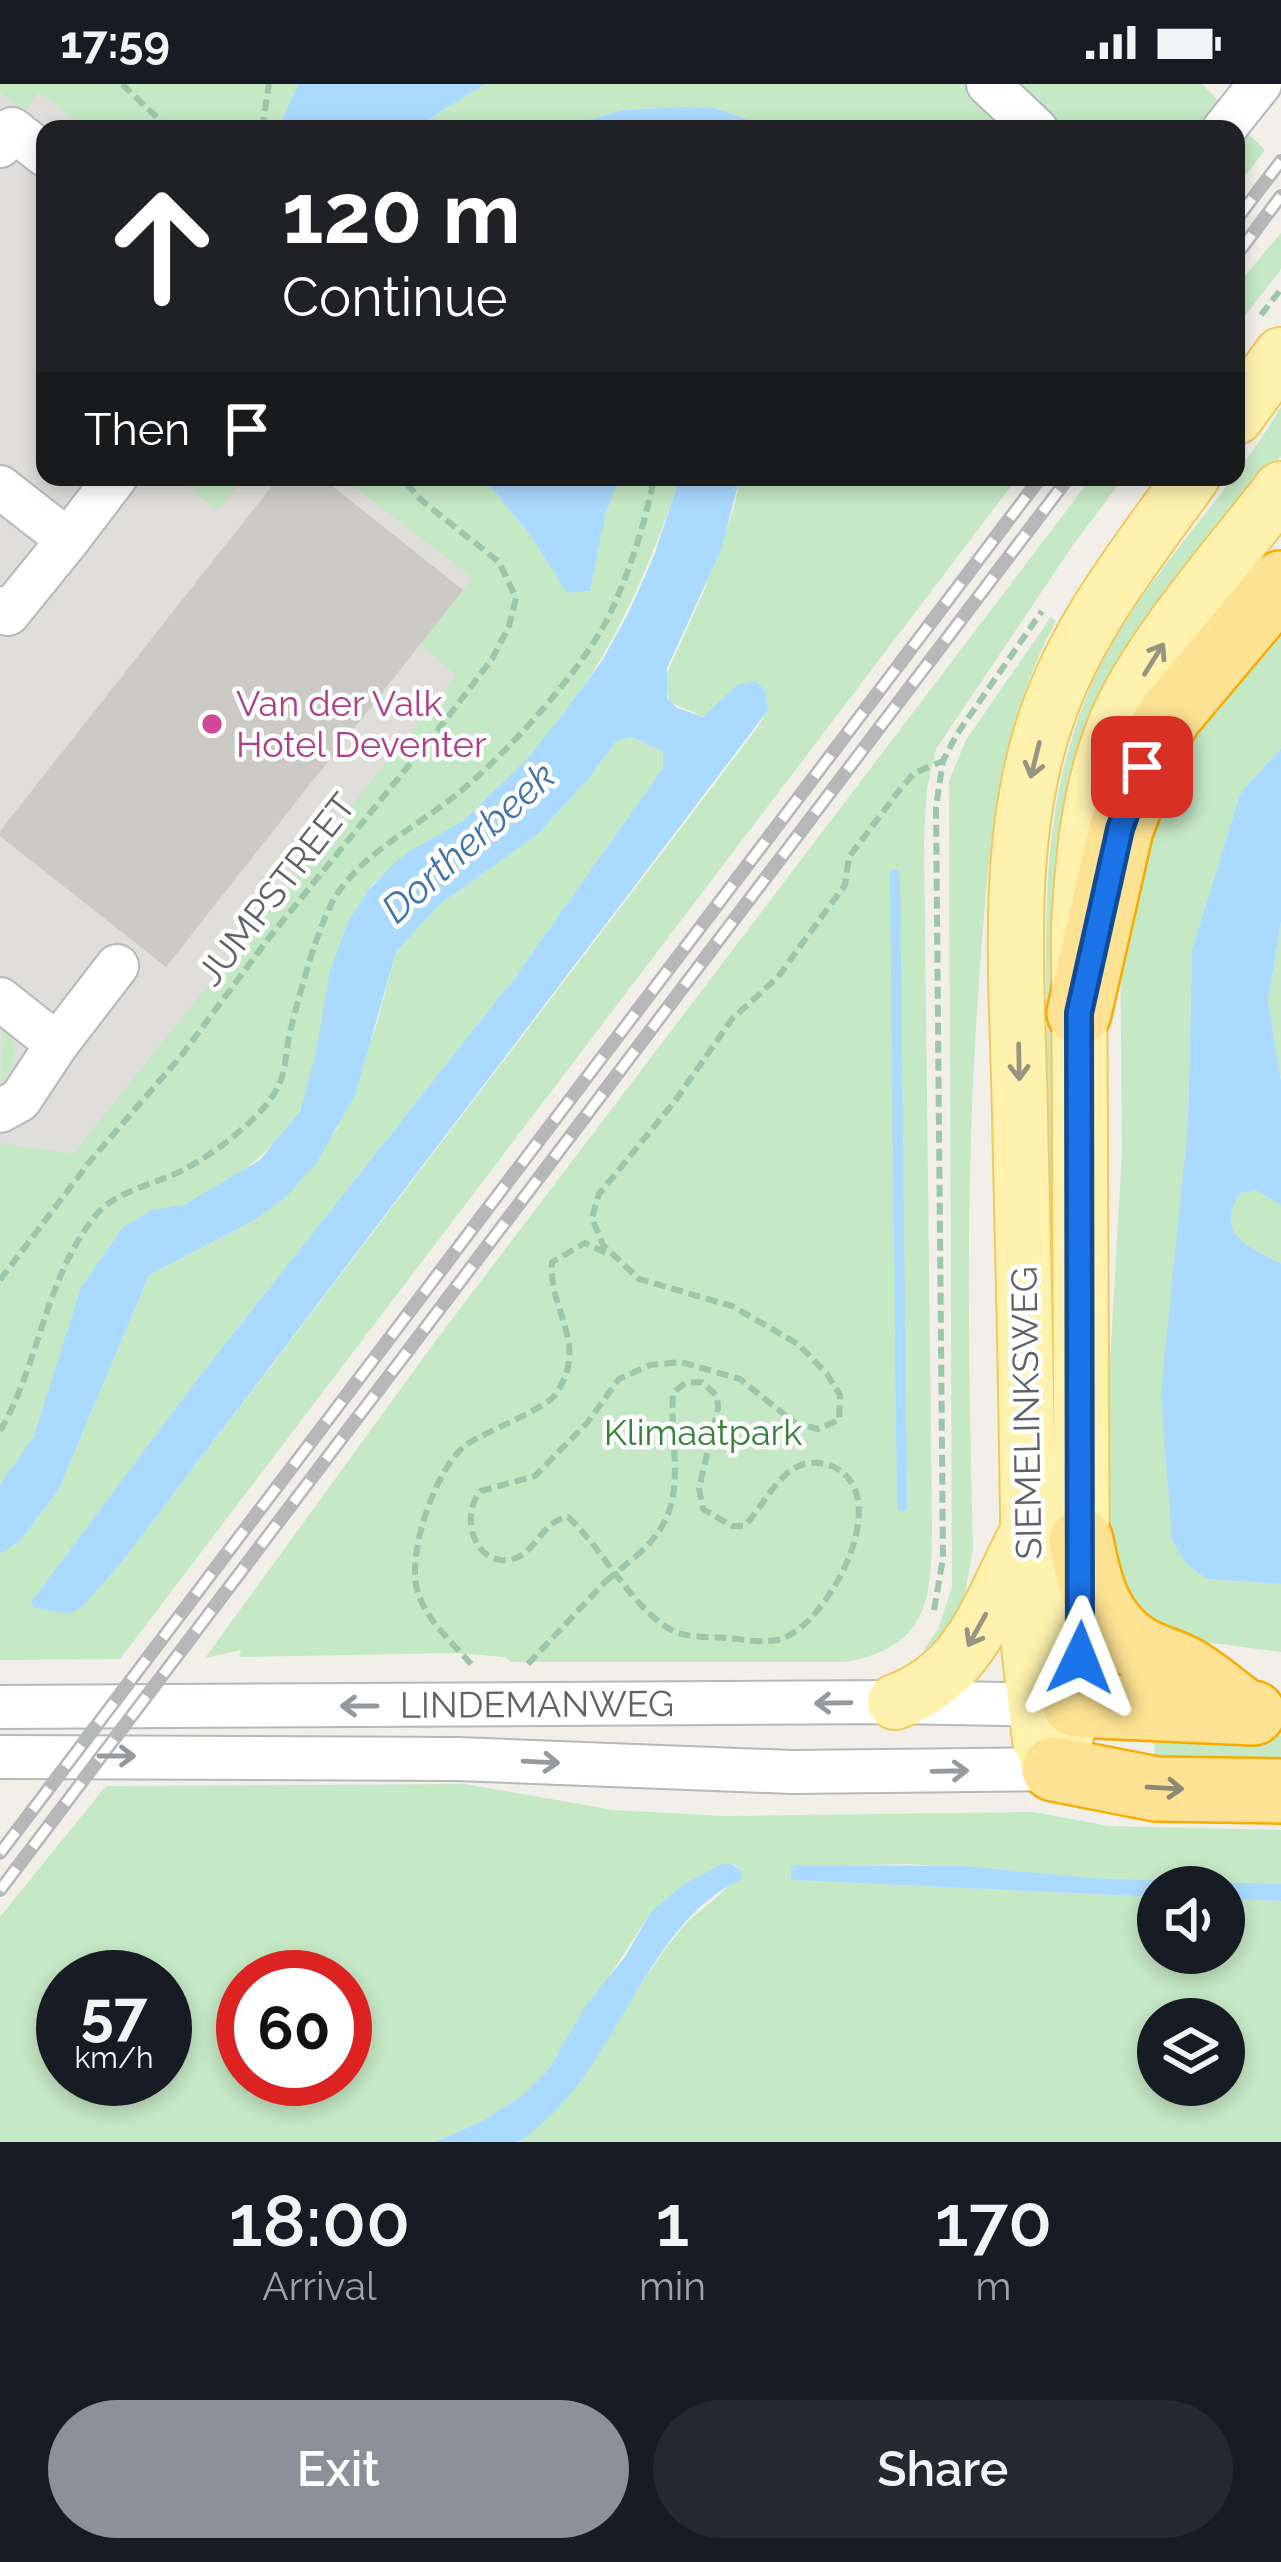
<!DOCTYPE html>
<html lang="en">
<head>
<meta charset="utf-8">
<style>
  body { margin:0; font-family:Raleway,sans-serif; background:#242831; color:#f1f3f6; height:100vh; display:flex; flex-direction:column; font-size:45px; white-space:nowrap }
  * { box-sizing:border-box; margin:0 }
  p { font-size:39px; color:#9ea1a6 }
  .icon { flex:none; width:66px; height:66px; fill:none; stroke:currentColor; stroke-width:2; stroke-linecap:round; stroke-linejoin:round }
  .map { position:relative; height:2058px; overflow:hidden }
  .side { display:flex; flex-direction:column; background:#171b24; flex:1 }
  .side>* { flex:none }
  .guide { position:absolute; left:36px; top:36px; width:1209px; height:366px; border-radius:24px; box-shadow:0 6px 18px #0003; background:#202124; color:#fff; overflow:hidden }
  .buttons { position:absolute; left:1137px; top:1782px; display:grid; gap:24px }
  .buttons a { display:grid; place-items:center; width:108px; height:108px; border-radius:50%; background:#171b24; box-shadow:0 6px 18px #0003; font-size:60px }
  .speed { position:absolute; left:36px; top:1866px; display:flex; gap:24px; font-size:60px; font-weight:700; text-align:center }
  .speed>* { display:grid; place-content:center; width:156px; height:156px; border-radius:50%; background:#171b24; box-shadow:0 6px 18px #0003; line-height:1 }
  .speed small { font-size:30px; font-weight:400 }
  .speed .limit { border:18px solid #d22; background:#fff; color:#111 }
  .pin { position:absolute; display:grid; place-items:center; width:102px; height:102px; color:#fff; margin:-51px; border-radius:24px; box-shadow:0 6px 18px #0006 }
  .me { position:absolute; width:132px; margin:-66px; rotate:2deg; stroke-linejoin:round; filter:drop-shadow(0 0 9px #0008) }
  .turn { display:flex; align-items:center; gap:42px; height:252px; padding:0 48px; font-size:54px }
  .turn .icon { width:156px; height:156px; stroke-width:2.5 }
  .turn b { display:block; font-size:84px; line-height:102px }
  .then { display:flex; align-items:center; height:114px; padding:0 48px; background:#0003; gap:24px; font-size:45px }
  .eta { display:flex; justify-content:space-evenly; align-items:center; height:204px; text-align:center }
  .eta b { font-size:72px; font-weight:600; line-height:84px }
  .cta { display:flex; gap:24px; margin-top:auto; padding:24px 48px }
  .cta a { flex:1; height:138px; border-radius:72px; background:#8c9099; color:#fff; font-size:48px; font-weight:600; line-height:138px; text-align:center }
  .cta a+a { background:#242831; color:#f1f3f6 }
  .status { display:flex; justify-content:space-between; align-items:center; height:84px; padding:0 60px; background:#171b24; direction:ltr }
  .status svg { height:33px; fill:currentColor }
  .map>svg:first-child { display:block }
</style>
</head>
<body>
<div class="status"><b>17:59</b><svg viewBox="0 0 49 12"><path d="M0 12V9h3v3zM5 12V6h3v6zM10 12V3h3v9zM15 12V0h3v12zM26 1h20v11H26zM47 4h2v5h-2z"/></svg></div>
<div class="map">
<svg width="1281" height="2058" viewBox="0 0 1281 2058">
  <rect width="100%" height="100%" fill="#f1efe8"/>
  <path fill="#e0deda" d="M0 0H90L136 45H45V393H445L548 524 0 1227Z"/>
  <path fill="#c5e8c5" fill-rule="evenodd" d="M0 0H298L278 45H86L39 8 24 27 0 8Z
    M485 0H965L1014 45H775L715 24 680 23 623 26 558 45H413Z
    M1008 0H1202L1221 19 1202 45H1059Z
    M1241 43 1265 66 1236 104V48Z
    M1281 149V185L1236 244V202Z
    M1281 323V372L1132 574 1061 1542C1056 1424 1049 1306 1047 1187 1045 1120 1047 1053 1047 986 1047 854 1036 735 1088 609 1132 503 1223 421 1281 323Z
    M184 393H245L218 427 181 397Z
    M342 393H483L533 455 568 509 590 507 604 431 620 393H680C637 524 576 645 467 734 432 763 394 770 366 810 319 875 333 955 300 1025 285 1059 219 1109 183 1122 162 1129 144 1127 125 1143 116 1150 110 1162 103 1172 66 1227 61 1289 35 1349 27 1367 11 1385 0 1401V1059L73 1070 456 591 420 560 473 494Z
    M740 393H1018L120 1575 0 1576V1470L21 1456 59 1405 149 1191 255 1136 286 1113 337 1045 376 943 396 868 440 820 538 750 589 694 616 657 631 653 664 667 663 684 516 892 199 1293 32 1518 35 1524 85 1520 122 1478 758 643 768 625 737 602 704 633 670 618 664 596 704 507 734 424Z
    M1092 393H1124L1073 461 936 665 927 704 924 754 932 1442C931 1515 930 1562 846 1578H511L505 1573 455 1569 239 1573 241 1566 205 1574 437 1255Z
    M1051 533 1056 537C995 650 988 773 979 899 965 1086 968 1276 973 1464L963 1522 929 1571 924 1565 938 1545 952 1503 949 697 966 656Z
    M1281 533V664L1240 710 1192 866 1188 1043 1207 1495 1281 1500V1568L1182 1555 1149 1537 1125 1509 1102 1419 1122 1067 1120 834 1152 699Z
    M1281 838V997L1268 917Z
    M3 941C21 962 18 980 0 1001Z
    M1255 1106 1281 1121V1180C1247 1161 1214 1153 1239 1109Z
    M1155 1647 1281 1652V1687L1154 1685Z
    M465 1700 613 1726 723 1732 1033 1728 1109 1742 1281 1746V1800L1092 1794 909 1780 791 1783V1796L1158 1813V1869H1224V1815L1281 1817V2058H519C592 2000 623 1913 683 1843 700 1823 732 1809 737 1783L730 1779 703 1791 651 1828 549 1985 523 2011 481 2038 434 2058H0V1833L106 1702ZM63 1893H165V1995H63ZM243 1893H345V1995H243ZM1158 1935H1224V2001H1158Z"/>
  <path fill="#aadaff" d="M298 0H485L413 45H278Z
    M680 23 715 24 775 45H558L623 26Z
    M483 393H620L605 431 590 507 567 509 533 455Z
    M680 393H740L721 466 667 584V613L677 624 703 633 737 601 756 597 765 607 768 626 122 1478 85 1520 70 1530 35 1524 31 1518 199 1293 516 892 663 684V667L631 653 616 657 589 694 538 750 440 820 396 868 355 1011 317 1078 286 1113 255 1136 149 1191 59 1405 21 1456 0 1470V1401L34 1352 81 1204 122 1144 152 1126 184 1121 260 1076 300 1027 316 969 330 887 348 838 367 808 389 784 408 768 463 737 529 673 563 630 602 577 628 530 654 472Z
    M1281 664V838L1268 917 1281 997V1121L1255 1106 1240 1109C1214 1153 1248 1161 1281 1180V1500L1207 1495 1187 1480 1172 1456 1161 1308 1188 1043 1192 866 1240 710Z
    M730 1779 741 1787 742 1795C648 1836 617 1980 539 2042 533 2047 525 2056 517 2058 493 2058 459 2058 434 2058L481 2038 523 2011 549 1985 587 1920 625 1873 651 1828 680 1803 720 1781Z
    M797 1781 962 1782 1092 1794 1281 1800V1817L1224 1815V1803H1158V1813L791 1796V1783Z"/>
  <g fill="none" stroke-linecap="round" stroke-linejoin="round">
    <path stroke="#aadaff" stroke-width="10" d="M895 790 902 1423"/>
  </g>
  <path fill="#cccac5" d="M279 393H321L463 506 166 883 0 752V747Z"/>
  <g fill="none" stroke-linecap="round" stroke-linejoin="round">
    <g stroke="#b5b8bc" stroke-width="46">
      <g id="minor">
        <path d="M988 0 1036 45"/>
        <path d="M1224 45 1260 0"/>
        <path d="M0 62 12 45 45 71"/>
        <path d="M0 403 68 456 8 530 0 524"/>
        <path d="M68 456 116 393"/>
        <path d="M0 915 57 960 20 1016 0 1027"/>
        <path d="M57 960 117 882"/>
        <path id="s1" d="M0 1623 895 1618 1067 1621"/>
        <path d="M0 1673 458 1675 792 1688 1054 1685"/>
      </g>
    </g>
    <g stroke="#f2c960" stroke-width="58">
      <path id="major" d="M1236 333 1281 271
        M895 1618C970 1591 989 1523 1023 1457
        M1054 1685C1076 1635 1080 1585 1082 1531L1079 843C1083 772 1089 704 1117 637 1149 562 1230 472 1281 405
        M1054 1685 1040 1656 1029 1562C1029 1386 1024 1209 1020 1032 1018 907 1004 773 1041 651 1070 552 1133 475 1192 393"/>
    </g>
    <g stroke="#f9ab00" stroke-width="68">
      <path id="highway" d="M1079 929 1121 745 1154 657 1171 630 1281 499
        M1081 1457C1089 1499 1099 1540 1138 1564 1152 1572 1168 1576 1182 1583 1204 1594 1225 1614 1245 1628
        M1075 1621 1253 1629
        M1054 1685 1156 1705 1281 1707"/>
    </g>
    <path stroke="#9cc7a9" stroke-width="6" stroke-dasharray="12 6" stroke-linecap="butt" d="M122 0 169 45
      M262 45 269 0
      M1261 231 1281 205
      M0 1196 91 1076 181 972 268 855 448 633 492 575 509 542 516 514 499 478 420 415 401 393
      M0 1347C40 1279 45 1193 96 1131 116 1106 158 1100 185 1085 215 1069 264 1033 279 1001 286 986 286 965 290 948 299 912 318 839 337 810 366 767 416 743 456 711 505 672 589 580 613 523 631 483 646 436 654 393
      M635 1473C694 1424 669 1375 673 1309L685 1299 702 1298 717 1312 718 1324 699 1404 703 1425 732 1442H744C763 1424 774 1393 799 1382 809 1377 823 1378 834 1383 896 1413 828 1540 781 1555 765 1560 743 1555 727 1554 706 1552 682 1555 665 1542 628 1517 602 1464 568 1433 540 1437 536 1472 509 1476 472 1480 460 1429 481 1407L535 1392 587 1339 619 1295 650 1281 681 1278 740 1295 795 1339 818 1345 839 1336 840 1311 827 1290 798 1260 732 1222 639 1195 603 1161 592 1134 599 1110 675 1017 732 935 778 893 812 846 845 801 849 773 898 708 914 689 943 677
      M934 1526 943 1474 936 723 943 677 957 650 1042 527
      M471 1580C452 1558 424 1534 417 1505 407 1469 436 1383 466 1361 486 1347 544 1326 555 1311 591 1260 548 1228 552 1178L585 1159 608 1170
      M528 1580 606 1497"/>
    <use href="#minor" stroke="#fff" stroke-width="42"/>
    <use href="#major" stroke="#fff2af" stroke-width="54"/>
    <use href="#highway" stroke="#fde293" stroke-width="63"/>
    <g stroke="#b6b7b8" stroke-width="14">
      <path id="rail" d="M1236 136 1281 77
        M1236 172 1281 112
        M0 1769 1041 393
        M0 1806 1069 393"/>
    </g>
    <use href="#rail" stroke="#fff" stroke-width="9" stroke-dasharray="27" stroke-linecap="butt"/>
    <path stroke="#9cc7a9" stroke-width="6" stroke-dasharray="12 6" stroke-linecap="butt" d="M606 1497 635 1473"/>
  </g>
  <defs><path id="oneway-shaft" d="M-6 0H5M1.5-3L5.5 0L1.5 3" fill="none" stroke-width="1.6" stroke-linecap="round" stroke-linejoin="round" transform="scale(3)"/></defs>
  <g stroke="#979581">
    <use href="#oneway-shaft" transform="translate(1154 575) rotate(-58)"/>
    <use href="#oneway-shaft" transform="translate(1035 676) rotate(104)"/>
    <use href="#oneway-shaft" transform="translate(1019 978) rotate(89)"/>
    <use href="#oneway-shaft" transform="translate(977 1546) rotate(119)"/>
  </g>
  <g stroke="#979a9d">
    <use href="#oneway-shaft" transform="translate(833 1619) rotate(179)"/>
    <use href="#oneway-shaft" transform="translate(359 1622) rotate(180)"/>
    <use href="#oneway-shaft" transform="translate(117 1672)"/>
    <use href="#oneway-shaft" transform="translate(541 1678) rotate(3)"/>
    <use href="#oneway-shaft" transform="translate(950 1687) rotate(-1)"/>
  </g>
  <use stroke="#8e8975" href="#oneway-shaft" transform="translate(1165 1704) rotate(3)"/>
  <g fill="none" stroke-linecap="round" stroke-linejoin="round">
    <g stroke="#114b97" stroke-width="30">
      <path id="route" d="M1080 1574 1079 929 1120 745 1142 683"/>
    </g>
    <use href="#route" stroke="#1a73e8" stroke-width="21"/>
  </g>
  <circle fill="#d1479c" stroke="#fff" stroke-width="4.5" cx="212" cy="640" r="12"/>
  <g text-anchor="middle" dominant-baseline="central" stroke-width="9" stroke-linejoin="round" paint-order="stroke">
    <g font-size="36" fill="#b23c85" stroke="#fff" text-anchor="start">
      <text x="236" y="619">Van der Valk<tspan x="236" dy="41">Hotel Deventer</tspan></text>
    </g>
    <g font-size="36" fill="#5f6368" stroke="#fff">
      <text transform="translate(276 805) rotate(-52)">JUMPSTREET</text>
      <text transform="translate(1026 1329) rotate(-91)">SIEMELINKSWEG</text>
      <text stroke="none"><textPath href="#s1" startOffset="537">LINDEMANWEG</textPath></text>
    </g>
    <g font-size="36" fill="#348238" stroke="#fff">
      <text x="703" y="1348">Klimaatpark</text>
    </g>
    <g font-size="39" font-style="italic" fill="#4174aa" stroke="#fff">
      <text transform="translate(468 758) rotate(-42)">Dortherbeek</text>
    </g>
  </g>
</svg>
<div class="buttons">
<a><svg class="icon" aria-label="sound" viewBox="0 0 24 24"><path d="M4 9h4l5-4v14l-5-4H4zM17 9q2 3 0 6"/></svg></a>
<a><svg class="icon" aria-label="layers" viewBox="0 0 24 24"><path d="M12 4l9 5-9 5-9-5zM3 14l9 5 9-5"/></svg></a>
</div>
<div class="speed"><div>57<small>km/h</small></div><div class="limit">60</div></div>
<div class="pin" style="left:1142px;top:683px;background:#d93025"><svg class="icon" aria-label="arrive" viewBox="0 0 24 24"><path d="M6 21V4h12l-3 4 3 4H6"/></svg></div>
<svg class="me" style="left:1080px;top:1574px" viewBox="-20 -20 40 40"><path d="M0-17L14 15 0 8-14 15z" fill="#1a73e8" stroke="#fff" stroke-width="4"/></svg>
<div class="guide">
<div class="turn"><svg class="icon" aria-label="ahead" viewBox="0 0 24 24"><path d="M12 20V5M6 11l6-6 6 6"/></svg><div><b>120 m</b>Continue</div></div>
<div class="then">Then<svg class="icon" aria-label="arrive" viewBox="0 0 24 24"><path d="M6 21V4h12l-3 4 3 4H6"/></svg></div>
</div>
</div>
<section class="side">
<div class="eta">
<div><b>18:00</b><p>Arrival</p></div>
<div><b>1</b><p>min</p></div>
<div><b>170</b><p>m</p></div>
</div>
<div class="cta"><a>Exit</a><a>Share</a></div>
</section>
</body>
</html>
